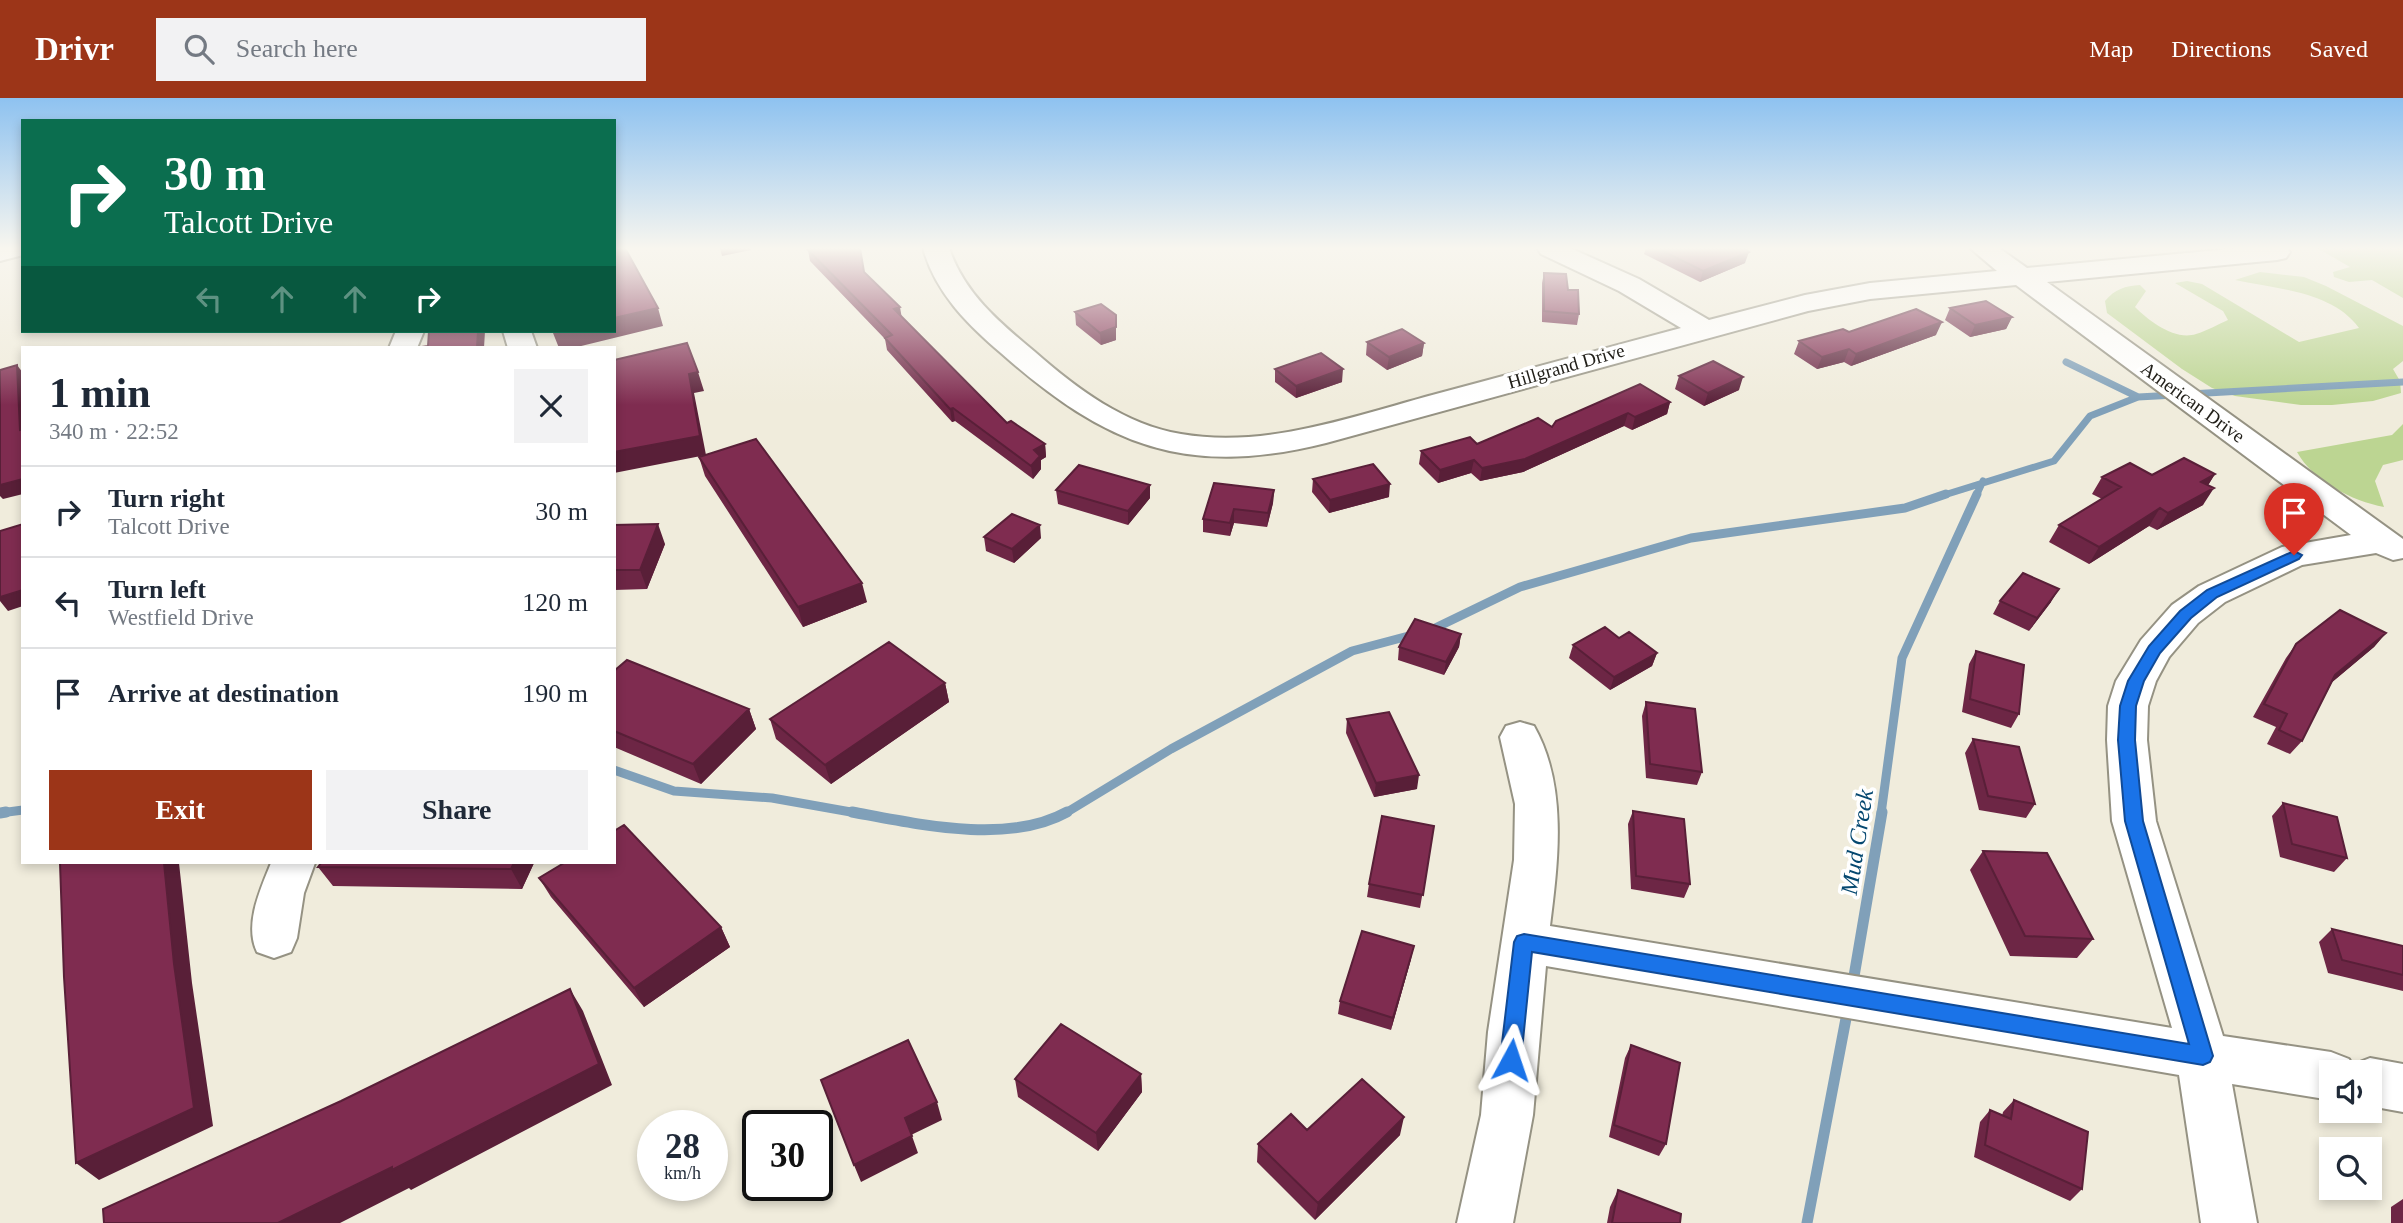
<!DOCTYPE html>
<html lang="en">
<head>
<meta charset="utf-8">
<style>
  body { margin:0; font-family:"Times New Roman",serif; background:#f2f2f3; color:#1f2937; height:100vh; display:flex; flex-direction:column; font-size:26px; white-space:nowrap }
  * { box-sizing:border-box; margin:0 }
  p { font-size:23px; color:#747a83 }
  .icon { flex:none; width:38px; height:38px; fill:none; stroke:currentColor; stroke-width:2; stroke-linecap:round; stroke-linejoin:round }
  .map { position:relative; flex:1; overflow:hidden }
  .side { position:absolute; left:21px; top:248px; width:595px; height:518px; display:flex; flex-direction:column; background:#fff; border-radius:0px; box-shadow:0 4px 10px #0003 }
  .side>* { flex:none }
  .banner { position:absolute; left:21px; top:21px; width:595px; height:214px; border-radius:0px; box-shadow:0 4px 10px #0003; background:#0b6e4f; color:#fff; overflow:hidden }
  .controls { position:absolute; left:2319px; top:962px; display:grid; gap:14px }
  .controls a { display:grid; place-items:center; width:63px; height:63px; border-radius:0px; background:#fff; box-shadow:0 4px 10px #0003; font-size:35px }
  .speed { position:absolute; left:637px; top:1012px; display:flex; gap:14px; font-size:35px; font-weight:700; text-align:center }
  .speed>* { display:grid; place-content:center; width:91px; height:91px; border-radius:50%; background:#fff; box-shadow:0 4px 10px #0003; line-height:1 }
  .speed small { font-size:18px; font-weight:400 }
  .speed .limit { border:4px solid #111; border-radius:10px; background:#fff; color:#111 }
  .pin { position:absolute; display:grid; place-items:center; width:60px; height:60px; color:#fff; margin:-72px -30px; border-radius:50% 50% 50% 0; rotate:-45deg; box-shadow:0 0 7px #0007 }
  .pin .icon { rotate:45deg }
  .me { position:absolute; width:77px; margin:-38px; rotate:5deg; stroke-linejoin:round; filter:drop-shadow(0 0 5px #0008) }
  .turn { display:flex; align-items:center; gap:24px; height:147px; padding:0 28px; font-size:32px }
  .turn .icon { width:91px; height:91px; stroke-width:2.5 }
  .turn b { display:block; font-size:49px; line-height:60px }
  .lanes { display:flex; align-items:center; height:66px; padding:0 28px; background:#0003; justify-content:center; gap:35px; direction:ltr }
  .lanes .off { opacity:.35 }
  .round { display:grid; place-items:center; flex:none; width:74px; height:74px; border-radius:0px; background:#f2f2f3 }
  .summary { display:flex; align-items:center; justify-content:space-between; height:119px; padding:0 28px }
  h1 { font-size:42px; font-weight:800; line-height:52px }
  .button { display:flex; gap:14px; margin-top:auto; padding:14px 28px }
  .button a { flex:1; height:80px; border-radius:0px; background:#9c3518; color:#fff; font-size:28px; font-weight:800; line-height:80px; text-align:center }
  .button a+a { background:#f2f2f3; color:#1f2937 }
  ul { padding:0; list-style:none }
  li { display:flex; align-items:center; gap:21px; height:91px; padding:0 28px; border-top:2px solid #e0e1e3 }
  li div { flex:1 }
  li b { display:block; font-size:26px }
  li em { font-style:normal }
  header { display:flex; align-items:center; gap:42px; box-sizing:border-box; height:98px; padding:0 35px; background:#9c3518; color:#fff }
  header strong { font-size:33px }
  nav { display:flex; gap:38px; margin-inline-start:auto; font-size:24px }
  .search { width:490px; height:63px; background:#f2f2f3; display:flex; align-items:center; gap:18px; box-sizing:border-box; padding:0 24px; border-radius:0px; color:#747a83; font-size:26px }
  .map>svg:first-child { display:block }
</style>
</head>
<body>
<header>
<strong>Drivr</strong>
<div class="search"><svg class="icon" aria-label="search" viewBox="0 0 24 24"><circle cx="10" cy="10" r="6"/><path d="M15 15l6 6"/></svg>Search here</div>
<nav><a>Map</a><a>Directions</a><a>Saved</a></nav>
</header>
<div class="map">
<svg width="2403" height="1125" viewBox="0 0 2403 1125">
  <rect width="100%" height="100%" fill="#f0ecdc"/>
  <path fill="#bcd592" d="M2317 150H2403V200L2372 182 2349 184 2334 179 2333 174 2350 169Z
    M2260 174 2304 179 2326 188 2403 228V263L2393 271 2400 283 2401 295 2373 303 2332 307H2301L2235 298 2212 290 2182 271 2107 215 2105 203C2115 191 2125 188 2140 187L2146 193 2135 209C2149 223 2175 243 2196 236 2207 233 2218 226 2228 222L2223 213 2175 185 2187 183 2202 186 2299 244 2359 230C2332 193 2276 191 2235 182Z
    M2403 326V362L2383 367 2375 383 2384 409C2352 403 2313 383 2297 354L2392 337Z"/>
  <g fill="none" stroke-linecap="round" stroke-linejoin="round">
    <path stroke="#80a0b9" stroke-width="7" d="M2066 264 2138 299
      M2189 296 2403 284
      M1941 398 2054 363 2090 318 2138 299 2175 297
      M1976 398 1983 383"/>
    <path stroke="#80a0b9" stroke-width="9" d="M1429 533 1520 489 1691 440 1905 410 1946 396
      M614 672 674 693 772 700 862 716
      M0 715 23 712
      M1064 716 1171 651 1352 553 1416 536
      M1881 716 1902 560 1977 396"/>
    <path stroke="#80a0b9" stroke-width="11" d="M852 714C917 726 1008 747 1067 714
      M0 715 6 714
      M1852 890 1882 714
      M1807 1125 1848 910"/>
    <g stroke="#959283" stroke-width="4">
      <path id="minor" d="M0 150H23V157L0 163Z
        M923 150H949C964 195 999 224 1035 254 1076 290 1125 327 1181 336 1266 351 1354 318 1436 296 1517 274 1599 252 1681 230L1619 193 1541 156 1537 150H1570L1639 181 1709 222 1805 197 1870 185 1997 173 1970 150H1999L2027 170 2240 150H2287L2290 154 2286 160 2277 162 2047 184 2403 441V460L2393 462 2376 455 2302 467 2225 504 2198 525 2169 559 2156 583 2148 608 2147 642 2156 723 2223 938 2331 954 2349 961 2352 967 2370 960 2403 966V1014L2370 1008V975H2331V1002L2232 986 2257 1125H2201L2179 977 1546 868 1533 1017 1513 1125H1457L1481 1017 1488 934 1514 762 1515 706 1500 639 1506 628 1520 624 1534 628C1568 688 1558 764 1550 828L2172 930 2112 723 2107 642 2108 608 2116 583 2141 542 2172 507 2199 488 2282 449 2351 437 2016 187 1870 201 1808 213 1326 345C1186 380 1106 348 1001 255 967 226 935 194 923 150Z
        M396 233H424L417 250H389Z
        M503 233H531L537 250H508Z
        M271 765H315L304 795 297 840 291 854 274 860 257 854C244 827 260 792 271 765Z"/>
    </g>
    <use href="#minor" fill="#fff" fill-rule="evenodd"/>
  </g>
  <path fill="#6d2645" d="M1646 150H1744L1745 165 1700 184 1644 156Z
    M808 152 864 174 901 218 1007 325 1045 346 1046 359 1041 362V371L1033 381 955 323 952 324 887 252 885 241 810 163Z
    M1544 175 1568 192 1579 216 1577 227 1542 224V185Z
    M1950 210 2012 219 2006 231 1970 239 1945 222Z
    M1075 214 1116 242 1101 247 1076 227Z
    M1849 234 1936 237 1851 268 1844 264 1817 271 1794 256 1799 243Z
    M1367 244 1424 245 1422 258 1387 272 1366 257Z
    M1275 271 1342 284 1296 300 1275 284Z
    M1679 278 1739 292 1704 308 1675 291Z
    M1670 304 1667 316 1632 332 1624 328 1523 374 1480 383 1471 375 1438 385 1419 366 1421 353 1477 346Z
    M699 359 867 504 803 529 705 378Z
    M2215 376 2208 387 2203 407 2157 432 2149 428 2089 466 2049 444 2059 427 2102 401 2092 396 2102 379Z
    M1313 381 1389 399 1329 415 1312 394Z
    M1056 392 1150 400 1128 427 1058 406Z
    M1274 392 1273 405 1267 429 1234 425 1230 438 1203 434V421Z
    M614 427 665 446 647 491 614 492Z
    M984 439 1041 440 1014 465 986 453Z
    M2000 503 2051 504 2029 533 1993 516Z
    M2386 535 2374 549 2332 584 2302 643 2290 656 2267 646 2276 629 2253 619 2286 560 2296 546Z
    M1461 536 1459 549 1444 577 1398 562 1399 549Z
    M1619 540 1657 555 1652 568 1610 592 1569 560 1573 547Z
    M1976 553 2019 616 2011 630 1962 614 1969 566Z
    M614 573 749 611 756 631 701 686 614 649Z
    M945 585 949 604 831 686 776 641 770 621Z
    M1646 604 1702 674 1697 687 1646 680 1642 618Z
    M1347 621 1417 691 1374 699 1346 635Z
    M1973 641 2035 706 2026 720 1979 712 1965 655Z
    M2283 705 2347 760 2334 774 2280 759 2272 718Z
    M1633 713 1690 786 1684 800 1631 791 1628 726Z
    M1434 728 1420 810 1367 799 1369 786Z
    M1983 753 2093 841 2077 860 2010 858 1970 772Z
    M534 765 522 791 333 788 318 769Z
    M539 780 721 829 730 849 644 909 551 799Z
    M2332 831 2403 848V893L2328 875 2319 844Z
    M1411 861 1391 932 1338 916 1340 903Z
    M1631 947 1666 1046 1659 1058 1609 1039 1625 960Z
    M1141 976 1142 994 1098 1053 1018 999 1015 981Z
    M2014 1002 2082 1091 2070 1103 1974 1059 1980 1024 1990 1012 2002 1018 2003 1014Z
    M1307 1032 1400 1037 1315 1122 1257 1064 1258 1046Z
    M1618 1092 1680 1125H1607L1610 1109Z
    M2403 1101V1125H2391V1109Z"/>
  <path fill="#591f38" d="M720 150H750L751 152 722 158Z
    M1749 154 1745 165 1700 184 1703 173Z
    M900 209 902 221 894 211Z
    M658 210 663 228 573 250H559L553 235 563 233H614V220Z
    M1116 217V242L1101 247 1100 235Z
    M2012 219 2006 231 1970 239 1975 227Z
    M1942 224 1936 237 1851 268 1856 256Z
    M478 233H485L484 250H477Z
    M1424 245 1422 258 1387 272 1389 259Z
    M1849 251 1844 264 1817 271 1822 259Z
    M17 267 23 275V335L20 332Z
    M1343 271 1342 284 1296 300V288Z
    M698 274 704 293 694 295 706 357 614 375V354L689 276Z
    M1743 279 1739 292 1704 308 1708 295Z
    M1670 304 1667 316 1632 332 1635 319Z
    M953 310 955 323 952 324 950 311Z
    M1628 315 1624 328 1523 374 1480 383 1482 370Z
    M1045 346 1046 359 1041 362V371L1033 381 1031 368 1034 352Z
    M1474 362 1471 375 1438 385 1440 372Z
    M2215 376 2204 394 2201 384Z
    M23 381V396L3 401 0 398V387Z
    M1390 386 1389 399 1329 415 1330 402Z
    M1150 387V400L1128 427V413Z
    M2214 390 2203 407 2157 432 2168 415Z
    M1274 392 1273 405 1267 429 1268 415Z
    M2160 410 2149 428 2089 466 2099 449Z
    M1234 411V425L1230 438V425Z
    M658 426 665 446 647 491 640 472Z
    M1040 427 1041 440 1014 465 1012 451Z
    M862 485 867 504 803 529 798 509Z
    M2059 491 2051 504 2029 533 2037 520Z
    M23 492V508L8 513 0 503V499Z
    M2386 535 2374 549 2324 591 2335 577Z
    M1461 536 1459 549 1444 577 1446 564Z
    M1657 555 1652 568 1610 592 1614 579Z
    M945 585 949 604 831 686 825 667Z
    M749 611 756 631 701 686 693 666Z
    M1419 677 1417 691 1374 699 1376 685Z
    M164 765H179L192 885 213 1028 99 1082 76 1065Z
    M514 765H534L522 791 511 771Z
    M721 829 730 849 644 909 634 890Z
    M1414 848 1411 861 1391 932 1393 920Z
    M570 891 583 913 612 987 411 1092 409 1090 340 1125H278Z
    M1141 976 1142 994 1098 1053 1096 1035Z
    M937 1004 942 1022 911 1037 905 1020Z
    M1404 1019 1400 1037 1315 1122 1318 1105Z
    M912 1038 918 1055 861 1084 854 1067Z"/>
  <path fill="#7f2c50" stroke="#591f38" stroke-width="2" d="M614 150H625L658 210 614 220Z
    M824 150H860L864 174 900 209 894 211 1007 325 1011 323 1045 346 1034 352 1040 358 1031 368 953 310 950 311 885 240 892 237 808 152Z
    M1657 150H1744L1749 154 1703 173Z
    M1544 175 1566 176 1568 192H1578L1579 216 1544 213Z
    M1986 203 2012 219 1975 227 1950 210Z
    M1101 206 1116 217V229L1100 235 1075 214Z
    M1916 211 1942 224 1856 256 1849 251 1822 259 1799 243 1843 231 1849 234Z
    M1402 231 1424 245 1389 259 1367 244Z
    M429 233H478L477 250H421L422 249 428 248Z
    M687 245 698 274 689 276 700 338 614 354V262Z
    M1321 255 1343 271 1296 288 1275 271Z
    M1713 263 1743 279 1708 295 1679 278Z
    M17 267 20 332 23 331V381L0 387V272Z
    M1640 286 1670 304 1635 319 1628 315 1525 361 1482 370 1474 362 1440 372 1421 353 1470 339 1477 346 1538 320 1552 329 1556 323Z
    M756 341 862 485 798 509 699 359Z
    M2184 360 2215 376 2201 384 2214 390 2168 415 2160 410 2099 449 2059 427 2121 389 2102 379 2130 365 2152 377Z
    M1373 366 1390 386 1330 402 1313 381Z
    M1079 367 1150 387 1128 413 1056 392Z
    M1214 385 1274 392 1268 415 1234 411 1230 425 1203 421Z
    M1012 416 1040 427 1012 451 984 439Z
    M23 426V492L0 499V433Z
    M658 426 640 472H614V427Z
    M2023 475 2059 491 2037 520 2000 503Z
    M2340 512 2386 535 2335 577 2302 643 2279 632 2287 616 2264 606 2296 546Z
    M1415 521 1461 536 1446 564 1399 549Z
    M1605 529 1619 540 1629 534 1657 555 1614 579 1573 547Z
    M889 544 945 585 825 667 770 621Z
    M1976 553 2024 567 2019 616 1970 601Z
    M627 562 749 611 693 666 614 633V573Z
    M1646 604 1695 611 1702 674 1650 666Z
    M1389 614 1419 677 1376 685 1347 621Z
    M1973 641 2019 649 2035 706 1988 698Z
    M2283 705 2337 719 2347 760 2292 746Z
    M1633 713 1684 721 1690 786 1636 778Z
    M1382 718 1434 728 1423 797 1369 786Z
    M624 727 721 829 634 890 539 780 564 765H614V733Z
    M1983 753 2047 755 2093 841 2025 838Z
    M60 765H164L174 866 194 1010 76 1065 64 879Z
    M321 765H514L511 771 318 769Z
    M2332 831 2403 848V877L2342 862Z
    M1362 833 1414 848 1393 920 1340 903Z
    M570 891 599 966 392 1072V1069L278 1125H104L103 1111 341 1003Z
    M1061 926 1141 976 1096 1035 1015 981Z
    M908 942 937 1004 905 1020 912 1038 854 1067 821 982Z
    M1631 947 1680 965 1666 1046 1614 1027Z
    M1362 981 1404 1019 1318 1105 1258 1046 1291 1016 1307 1032Z
    M2014 1002 2088 1034 2082 1091 1985 1047 1990 1012 2011 1021Z
    M1618 1092 1681 1116 1680 1125H1612Z"/>
  <linearGradient id="sky" x2="0" y2="1"><stop stop-color="#8ec2f0"/><stop offset="0.49" stop-color="#f8f6ef"/><stop offset="1" stop-color="#f8f6ef" stop-opacity="0"/></linearGradient>
  <rect width="2403" height="307" fill="url(#sky)"/>
  <path fill="#1a73e8" stroke="#114b97" stroke-width="2" d="M2294 453 2302 457 2299 461 2217 499 2191 520 2160 555 2144 583 2136 608 2135 642 2143 723 2213 958 2210 964 2203 967 1532 854 1521 962 1518 968 1511 971 1504 968 1500 962 1514 844 1517 838 1524 836 2189 946 2125 723 2118 642 2120 608 2128 583 2149 548 2180 513 2207 492Z"/>
  <g text-anchor="middle" dominant-baseline="central" stroke-width="7" stroke-linejoin="round" paint-order="stroke">
    <g font-size="19" fill="#23211b" stroke="#fff">
      <text transform="translate(1566 268) rotate(-16)">Hillgrand Drive</text>
      <text transform="translate(2193 304) rotate(36)">American Drive</text>
    </g>
    <g font-size="24" font-style="italic" fill="#054870" stroke="#fff">
      <text transform="translate(1857 744) rotate(-81)">Mud Creek</text>
    </g>
  </g>
</svg>
<div class="controls">
<a><svg class="icon" aria-label="sound" viewBox="0 0 24 24"><path d="M4 9h4l5-4v14l-5-4H4zM17 9q2 3 0 6"/></svg></a>
<a><svg class="icon" aria-label="search" viewBox="0 0 24 24"><circle cx="10" cy="10" r="6"/><path d="M15 15l6 6"/></svg></a>
</div>
<div class="speed"><div>28<small>km/h</small></div><div class="limit">30</div></div>
<div class="pin" style="left:2294px;top:457px;background:#d93025"><svg class="icon" aria-label="arrive" viewBox="0 0 24 24"><path d="M6 21V4h12l-3 4 3 4H6"/></svg></div>
<svg class="me" style="left:1511px;top:962px" viewBox="-20 -20 40 40"><path d="M0-17L14 15 0 8-14 15z" fill="#1a73e8" stroke="#fff" stroke-width="4"/></svg>
<div class="banner">
<div class="turn"><svg class="icon" aria-label="right" viewBox="0 0 24 24"><path d="M7 20v-9h11M14 6l5 5-5 5"/></svg><div><b>30 m</b>Talcott Drive</div></div>
<div class="lanes"><svg class="icon off" aria-label="left" viewBox="0 0 24 24"><path d="M17 20v-9H6M10 6l-5 5 5 5"/></svg><svg class="icon off" aria-label="ahead" viewBox="0 0 24 24"><path d="M12 20V5M6 11l6-6 6 6"/></svg><svg class="icon off" aria-label="ahead" viewBox="0 0 24 24"><path d="M12 20V5M6 11l6-6 6 6"/></svg><svg class="icon" aria-label="right" viewBox="0 0 24 24"><path d="M7 20v-9h11M14 6l5 5-5 5"/></svg></div>
</div>
<section class="side">
<div class="summary"><div><h1>1 min</h1><p>340 m · 22:52</p></div><a class="round"><svg class="icon" aria-label="close" viewBox="0 0 24 24"><path d="M6 6l12 12M18 6L6 18"/></svg></a></div>
<ul>
<li><svg class="icon" aria-label="right" viewBox="0 0 24 24"><path d="M7 20v-9h11M14 6l5 5-5 5"/></svg><div><b>Turn right</b><p>Talcott Drive</p></div><em>30 m</em></li>
<li><svg class="icon" aria-label="left" viewBox="0 0 24 24"><path d="M17 20v-9H6M10 6l-5 5 5 5"/></svg><div><b>Turn left</b><p>Westfield Drive</p></div><em>120 m</em></li>
<li><svg class="icon" aria-label="arrive" viewBox="0 0 24 24"><path d="M6 21V4h12l-3 4 3 4H6"/></svg><div><b>Arrive at destination</b></div><em>190 m</em></li>
</ul>
<div class="button"><a>Exit</a><a>Share</a></div>
</section>
</div>
</body>
</html>
